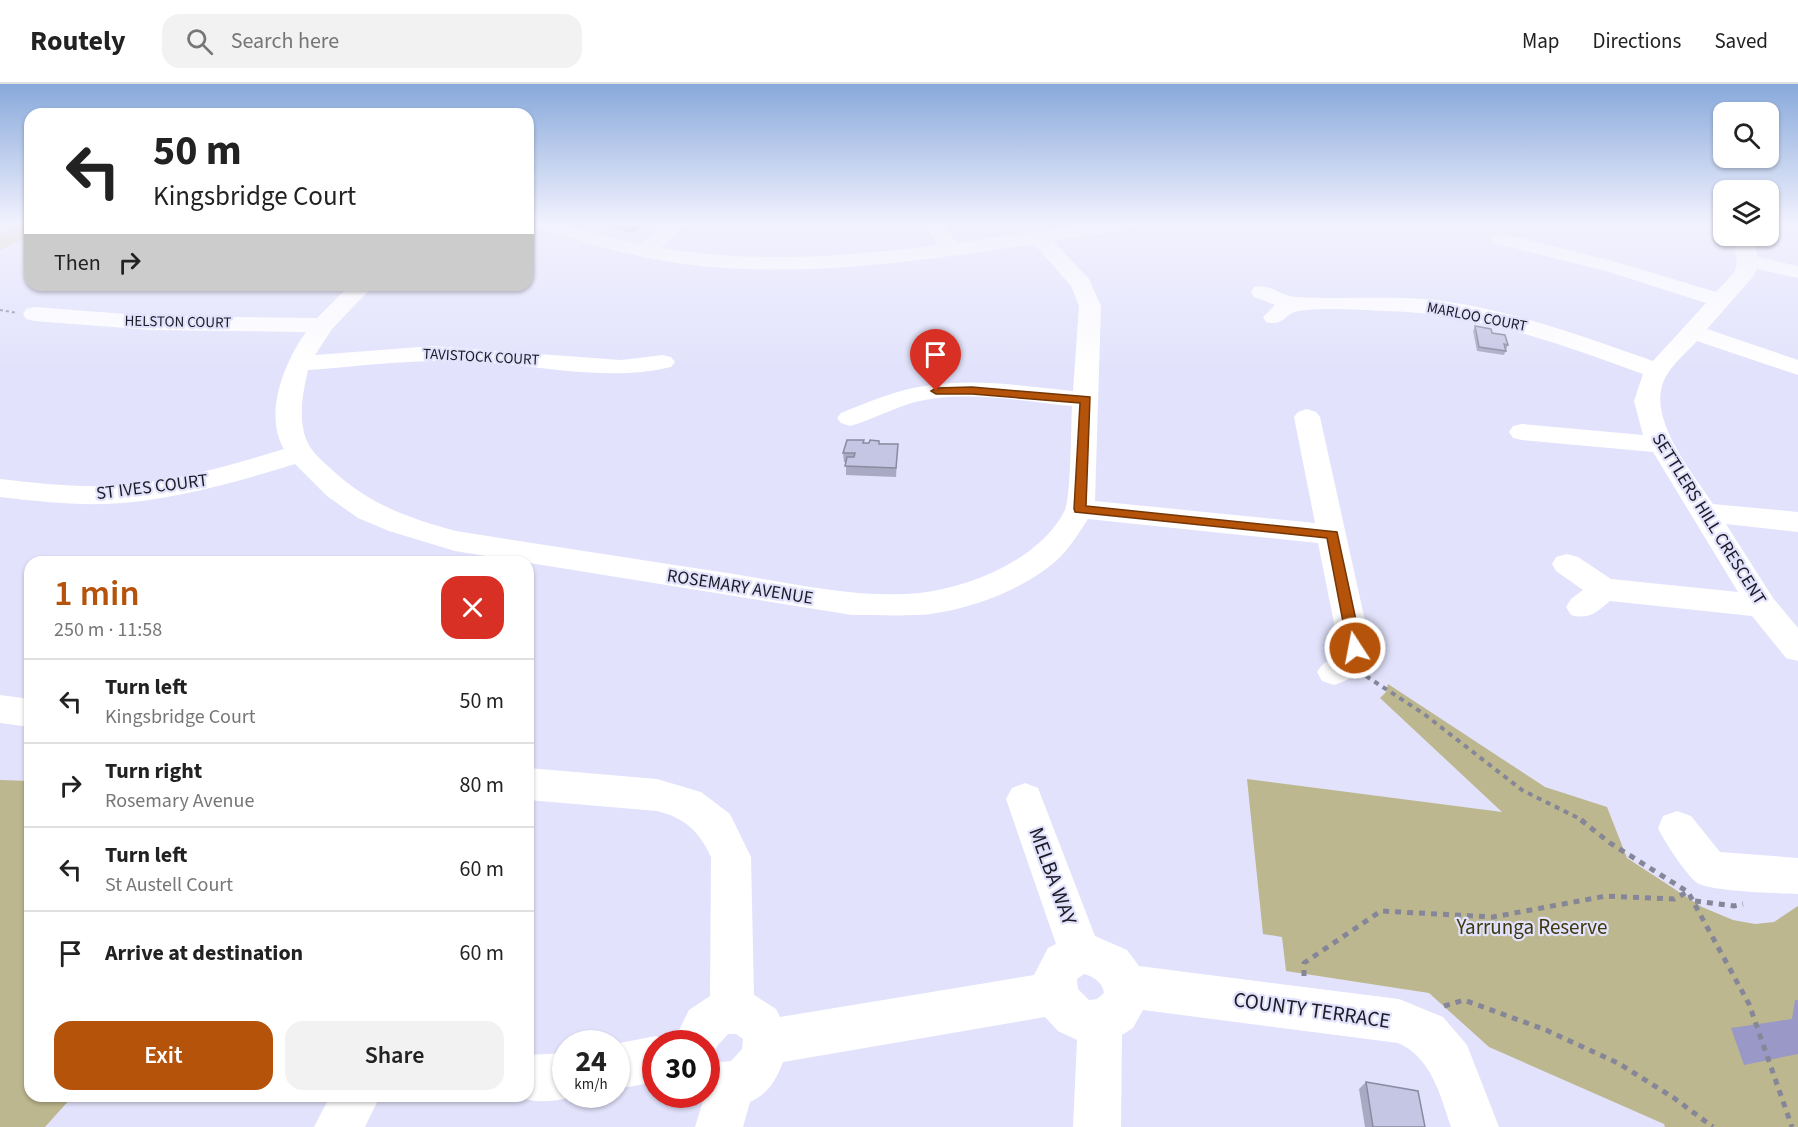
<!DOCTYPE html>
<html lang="en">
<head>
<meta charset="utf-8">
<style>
  body { margin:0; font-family:"Source Sans 3",sans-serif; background:#f2f2f2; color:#222; height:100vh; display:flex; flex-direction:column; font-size:22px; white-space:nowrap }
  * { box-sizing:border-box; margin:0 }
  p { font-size:20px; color:#767676 }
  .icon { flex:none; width:33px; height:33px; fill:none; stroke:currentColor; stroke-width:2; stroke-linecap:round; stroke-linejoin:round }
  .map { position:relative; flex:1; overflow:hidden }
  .drawer { position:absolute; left:24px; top:472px; width:510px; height:546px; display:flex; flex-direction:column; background:#fff; border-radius:18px; box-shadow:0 2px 4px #0004 }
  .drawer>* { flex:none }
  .guide { position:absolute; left:24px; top:24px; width:510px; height:183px; border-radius:18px; box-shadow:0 2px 4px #0004; background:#fff; color:#222; overflow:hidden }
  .controls { position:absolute; left:1713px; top:18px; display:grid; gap:12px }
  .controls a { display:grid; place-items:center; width:66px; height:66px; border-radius:12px; background:#fff; box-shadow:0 2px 4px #0004; font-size:30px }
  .speed { position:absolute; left:552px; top:946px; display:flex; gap:12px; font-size:30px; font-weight:700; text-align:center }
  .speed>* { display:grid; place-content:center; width:78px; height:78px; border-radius:50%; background:#fff; box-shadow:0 2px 4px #0004; line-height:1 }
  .speed small { font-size:15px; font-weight:400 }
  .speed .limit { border:9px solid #d22; background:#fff; color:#111 }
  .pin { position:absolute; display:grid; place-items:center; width:51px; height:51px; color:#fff; margin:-62px -26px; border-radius:50% 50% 50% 0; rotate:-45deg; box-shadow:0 0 6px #0007 }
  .pin .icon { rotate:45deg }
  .me { position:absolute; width:66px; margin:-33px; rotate:349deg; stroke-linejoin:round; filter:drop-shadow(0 0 4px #0008) }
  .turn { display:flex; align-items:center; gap:21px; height:126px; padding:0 30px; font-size:27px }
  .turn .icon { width:78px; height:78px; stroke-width:2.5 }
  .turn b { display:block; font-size:42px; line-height:51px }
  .then { display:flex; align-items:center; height:57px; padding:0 30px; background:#0003; gap:12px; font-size:22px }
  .round { display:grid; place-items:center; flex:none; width:63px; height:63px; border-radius:18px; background:#f2f2f2 }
  .head { display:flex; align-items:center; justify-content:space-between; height:102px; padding:0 30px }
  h1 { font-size:36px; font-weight:600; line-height:45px; color:#b45309 }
  .button { display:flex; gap:12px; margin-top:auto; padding:12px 30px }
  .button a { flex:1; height:69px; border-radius:18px; background:#b45309; color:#fff; font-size:24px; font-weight:600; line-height:69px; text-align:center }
  .button a+a { background:#f2f2f2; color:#222 }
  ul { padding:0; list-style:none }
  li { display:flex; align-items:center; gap:18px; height:84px; padding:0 30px; border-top:2px solid #e0e0e0 }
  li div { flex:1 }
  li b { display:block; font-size:22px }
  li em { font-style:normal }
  header { display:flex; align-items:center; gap:36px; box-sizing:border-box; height:84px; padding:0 30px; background:#fff; border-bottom:2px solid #e0e0e0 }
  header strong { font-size:28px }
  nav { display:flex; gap:33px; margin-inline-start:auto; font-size:21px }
  .search { width:420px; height:54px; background:#f2f2f2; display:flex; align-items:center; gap:15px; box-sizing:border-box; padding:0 21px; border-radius:18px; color:#767676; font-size:22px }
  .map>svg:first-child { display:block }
</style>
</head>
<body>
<header>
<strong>Routely</strong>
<div class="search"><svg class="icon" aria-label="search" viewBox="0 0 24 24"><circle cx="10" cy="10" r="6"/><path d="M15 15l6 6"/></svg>Search here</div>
<nav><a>Map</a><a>Directions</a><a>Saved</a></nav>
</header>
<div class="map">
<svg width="1798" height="1043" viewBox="0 0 1798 1043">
  <rect width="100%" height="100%" fill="#e2e2fc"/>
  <path fill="#bcb78e" d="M1388 600 1545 703 1607 723 1627 774 1702 823 1733 836 1755 840 1774 838 1798 822V1043H1665L1664 1040 1489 963 1429 909 1286 887 1282 853 1263 850 1247 695 1502 728 1380 614 1386 608Z
    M0 696 30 697V1012L72 1013 45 1043H0Z"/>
  <path fill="#9998c7" d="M1795 916H1798V970L1744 981 1731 944 1792 935Z"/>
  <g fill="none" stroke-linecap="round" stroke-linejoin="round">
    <path stroke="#868699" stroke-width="2" stroke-dasharray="3 3" stroke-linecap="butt" d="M0 226 17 229"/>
    <path stroke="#868699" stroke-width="4" stroke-dasharray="5 5" stroke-linecap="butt" d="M1366 592 1424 630 1522 706 1584 737"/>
    <path stroke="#868699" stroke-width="5" stroke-dasharray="6 6" stroke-linecap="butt" d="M1581 736 1610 759 1688 808 1749 920 1792 1043
      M1695 817 1734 822 1743 820
      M1304 892V879L1381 827 1493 833 1606 812 1674 815 1689 807
      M1444 922 1464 916 1546 946 1618 979 1674 1014 1713 1043"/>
    <path fill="#fff" fill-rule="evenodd" d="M531 139C569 137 604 154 641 160L666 139H687L661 164C752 179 847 173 938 161L923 139H943L957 159 1094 139H1141L1138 143 1131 145 1053 157 1089 195 1101 222 1095 417 1315 439 1294 333 1298 328 1307 325 1316 328 1320 333 1371 564C1362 587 1358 593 1334 601L1322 597 1317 588C1323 577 1334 575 1339 564L1318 459 1088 435C1078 450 1070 464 1057 476 1024 506 962 529 917 531 895 532 874 531 852 531L455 467 389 447 358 434 327 412 295 380C233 399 171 417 106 420 70 421 35 417 0 413V395C35 399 70 403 105 402 167 400 226 383 284 365 263 330 285 277 306 248L152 246 34 237 26 235 23 230 26 225 34 223 152 232 317 234 350 201H374L332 245 315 271 432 262 621 276 663 271 671 273 675 278 671 283C605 299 534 280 467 277 414 275 361 282 308 286 303 308 298 333 306 355 310 366 320 375 329 383 368 420 405 433 456 447 549 462 642 476 734 490 795 500 858 515 920 509 971 503 1041 475 1065 426 1071 414 1071 341 1072 322 1021 317 966 306 915 318 893 324 872 336 850 342L841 339 837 334 841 329C868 318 896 306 925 302 975 294 1024 302 1073 307L1079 222 1071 202 1034 160C920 177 800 195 684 180 633 173 584 159 534 143Z
      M1501 149 1620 179 1716 208C1742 181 1738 187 1733 152H1753L1758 173 1798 182V194L1757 185 1752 194 1707 245 1798 276V291L1697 257C1686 269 1671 281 1664 296 1647 335 1692 388 1713 420L1798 428V448L1726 440 1773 514 1798 544V577L1786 574 1752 532 1610 517C1597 528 1589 536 1571 531L1566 523 1571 515 1583 506 1556 487 1552 480 1556 473 1567 470 1578 473 1611 495 1738 508 1653 368 1522 356 1513 354 1509 348 1513 342 1522 340 1643 351 1634 317 1643 290C1559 259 1476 229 1386 227 1362 226 1321 223 1299 227 1284 229 1285 243 1266 238L1263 233 1275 221 1254 213 1251 208 1254 203C1271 199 1282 213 1297 213 1346 216 1395 211 1443 217 1515 227 1584 253 1653 277L1706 219 1606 187 1494 159 1491 155 1494 151Z
      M0 611 30 615V643L0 639Z
      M528 684 657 695 701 708 730 730 751 773 754 911 776 925 780 933 1034 891 1048 864 1056 860 1006 715 1012 704 1025 699 1038 704 1095 852 1127 866 1139 882 1399 915 1443 933 1467 961 1499 1043H1451C1440 1011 1432 974 1398 959L1143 926 1133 944 1122 951 1121 1043H1073L1077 956 1058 947 1045 933 783 978C776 996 769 1009 750 1018L743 1043H695L703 1017 689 1011H706V960H656V998L616 1005V960H614L656 952 672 960 689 926 710 912 711 773C699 747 685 734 657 727L528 716ZM1084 890C1093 892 1103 899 1104 909L1097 915 1089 916 1078 905 1077 895ZM728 950H736L743 955 742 965 731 977 722 978 712 974 717 962Z
      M1677 727 1691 732 1720 768 1798 774V810C1778 809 1709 808 1696 798 1685 789 1664 757 1658 744L1663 732Z
      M566 969V1011H576C559 1018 534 1020 517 1012H528V971Z
      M330 1012H380L365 1043H314Z"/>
    <path fill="#d4cd9c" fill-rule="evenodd" d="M23 139H30V152L0 166V151Z"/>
  </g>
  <path fill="#a9a9c4" d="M596 139H642V141L631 149 596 140Z
    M1475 242 1492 249 1508 261 1504 271 1477 267 1473 247Z
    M864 359 898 360 896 393 846 391V378H844L843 369Z
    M1366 998 1425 1043H1365L1359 1005Z"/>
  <path fill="#8a8aa0" d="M632 139H642V141L631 149 629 141Z"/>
  <path fill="#c5c5e4" stroke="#8a8aa0" stroke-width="1.5" d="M1475 242 1491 245 1492 249 1505 251 1508 261 1504 260 1506 267 1479 263Z
    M847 356H864L863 359H869L870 356 879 357V360H898L896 384 845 382 847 373H854L855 369H843Z
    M1366 998 1418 1007 1425 1043H1373Z"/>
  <linearGradient id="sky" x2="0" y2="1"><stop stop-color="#88a9db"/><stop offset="0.49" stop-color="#f2f2fe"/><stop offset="1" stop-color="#f2f2fe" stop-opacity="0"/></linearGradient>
  <rect width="1798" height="285" fill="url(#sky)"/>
  <path fill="#b45309" stroke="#753606" stroke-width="1.5" d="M972 303 1090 313 1086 422 1337 448 1362 564 1360 568H1350L1348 564 1327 454 1075 428 1074 425 1080 319 972 310H936L931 307 936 304Z"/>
  <g text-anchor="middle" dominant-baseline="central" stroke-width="4.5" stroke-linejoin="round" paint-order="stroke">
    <g font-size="15" fill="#1c1b26" stroke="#e2e2fc">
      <text transform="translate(1477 233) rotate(11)">MARLOO COURT</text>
      <text transform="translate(178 238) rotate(1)">HELSTON COURT</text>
      <text transform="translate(481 273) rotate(3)">TAVISTOCK COURT</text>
    </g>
    <g font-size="18" fill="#1c1b26" stroke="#e2e2fc">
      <text transform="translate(152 403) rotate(-7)">ST IVES COURT</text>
      <text transform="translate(1709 435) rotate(58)">SETTLERS HILL CRESCENT</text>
      <text transform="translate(740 503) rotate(9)">ROSEMARY AVENUE</text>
    </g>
    <g font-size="21" fill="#1c1b26" stroke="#e2e2fc">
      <text transform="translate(1053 792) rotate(70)">MELBA WAY</text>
      <text transform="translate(1312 926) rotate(8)">COUNTY TERRACE</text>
    </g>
    <g font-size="21" fill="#3e390f" stroke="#e2e2fc">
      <text x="1532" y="843">Yarrunga Reserve</text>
    </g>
  </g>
</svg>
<div class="controls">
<a><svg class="icon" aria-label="search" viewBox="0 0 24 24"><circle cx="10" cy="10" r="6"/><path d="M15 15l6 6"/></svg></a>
<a><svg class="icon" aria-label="layers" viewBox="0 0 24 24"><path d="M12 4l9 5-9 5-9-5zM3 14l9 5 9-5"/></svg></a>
</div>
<div class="speed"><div>24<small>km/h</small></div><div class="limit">30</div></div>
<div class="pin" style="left:936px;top:307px;background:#d93025"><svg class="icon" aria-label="arrive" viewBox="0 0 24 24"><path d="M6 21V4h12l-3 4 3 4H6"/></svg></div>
<svg class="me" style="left:1355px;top:564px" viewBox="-20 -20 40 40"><circle r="17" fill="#b45309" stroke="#fff" stroke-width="3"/><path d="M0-11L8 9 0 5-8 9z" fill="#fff"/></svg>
<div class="guide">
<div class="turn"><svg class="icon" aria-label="left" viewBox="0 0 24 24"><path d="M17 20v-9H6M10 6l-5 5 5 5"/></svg><div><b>50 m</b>Kingsbridge Court</div></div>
<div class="then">Then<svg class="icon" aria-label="right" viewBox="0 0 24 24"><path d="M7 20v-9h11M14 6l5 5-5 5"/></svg></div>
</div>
<section class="drawer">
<div class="head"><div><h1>1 min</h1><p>250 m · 11:58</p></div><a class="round" style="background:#d93025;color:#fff"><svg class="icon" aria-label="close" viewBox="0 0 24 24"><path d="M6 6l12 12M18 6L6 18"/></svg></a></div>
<ul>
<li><svg class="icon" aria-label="left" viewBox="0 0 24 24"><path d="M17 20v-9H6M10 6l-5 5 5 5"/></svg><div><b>Turn left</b><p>Kingsbridge Court</p></div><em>50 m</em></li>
<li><svg class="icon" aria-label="right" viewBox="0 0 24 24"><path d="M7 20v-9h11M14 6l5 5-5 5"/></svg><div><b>Turn right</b><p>Rosemary Avenue</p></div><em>80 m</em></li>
<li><svg class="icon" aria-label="left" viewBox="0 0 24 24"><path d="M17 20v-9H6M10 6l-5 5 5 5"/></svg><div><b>Turn left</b><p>St Austell Court</p></div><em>60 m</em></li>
<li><svg class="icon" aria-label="arrive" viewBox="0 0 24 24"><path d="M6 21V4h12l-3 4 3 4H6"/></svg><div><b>Arrive at destination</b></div><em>60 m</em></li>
</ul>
<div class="button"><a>Exit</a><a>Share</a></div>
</section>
</div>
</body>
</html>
